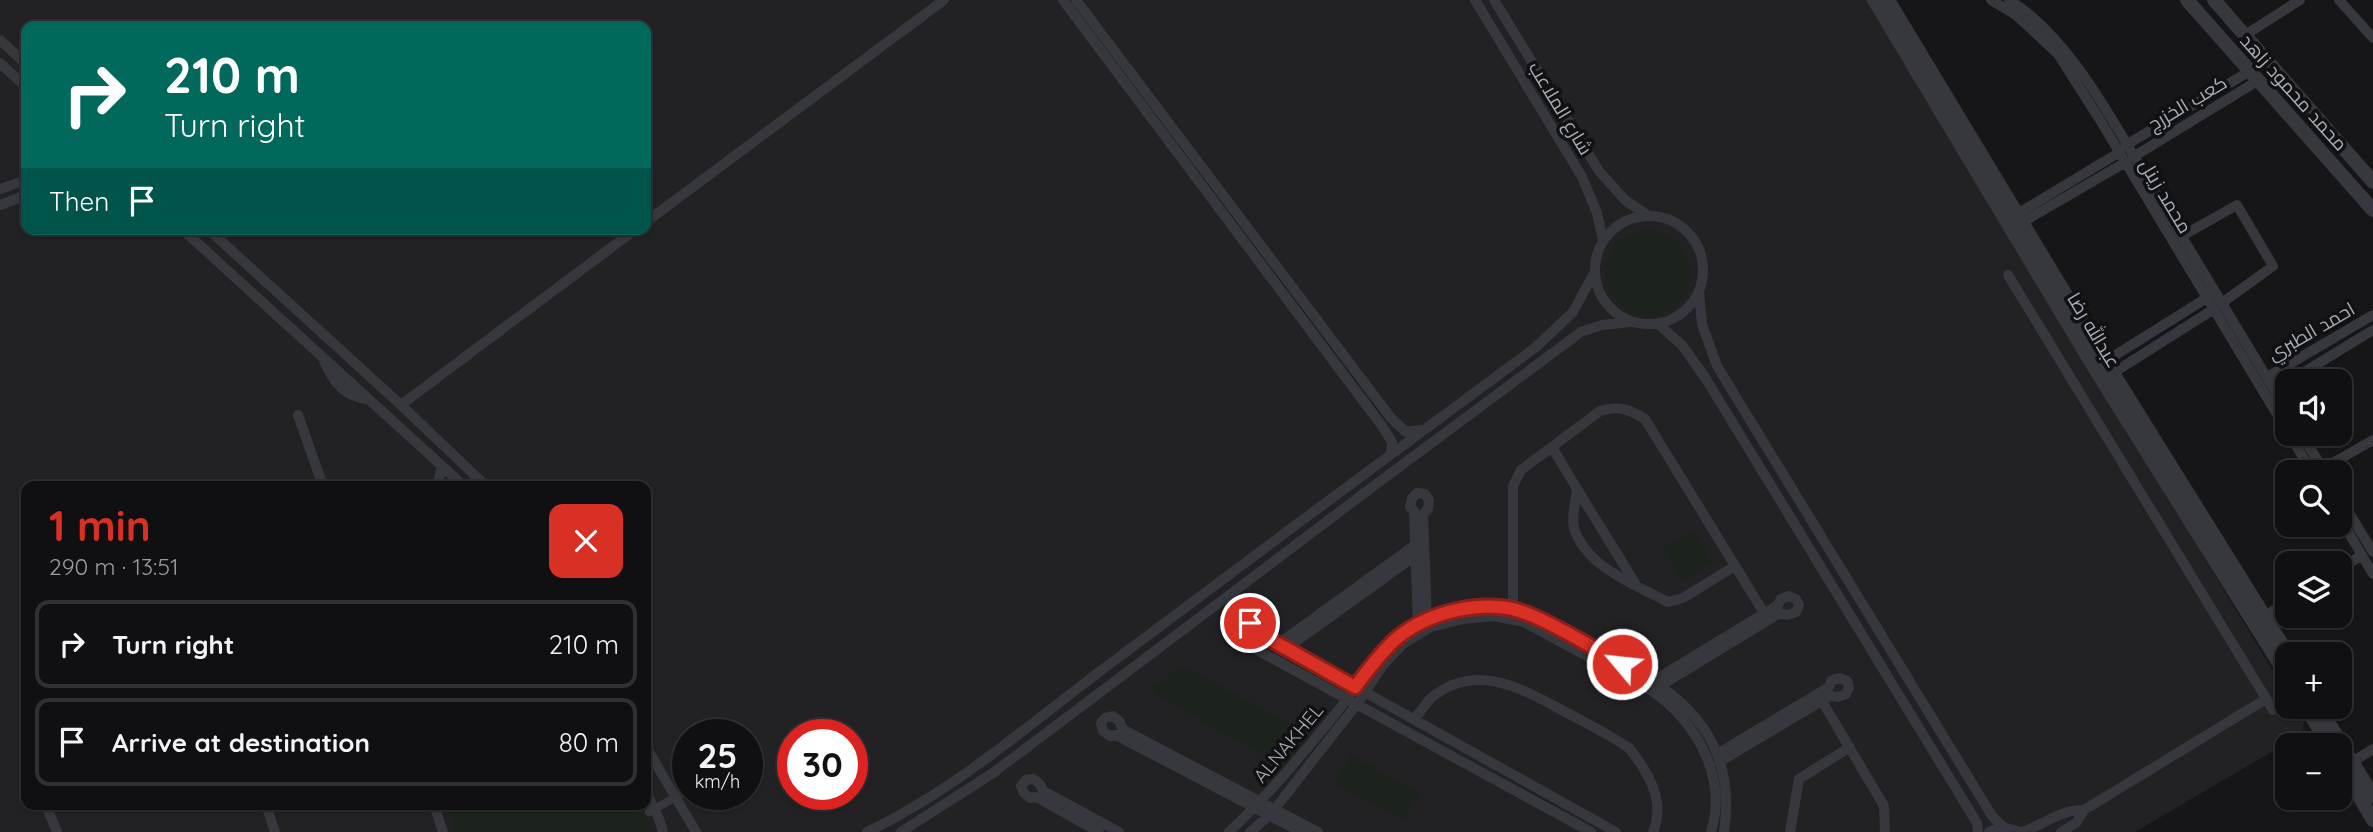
<!DOCTYPE html>
<html lang="en">
<head>
<meta charset="utf-8">
<style>
  body { margin:0; font-family:Quicksand,Cairo,sans-serif; background:#19191b; color:#f1f3f6; height:100vh; display:flex; flex-direction:column; font-size:26px; white-space:nowrap }
  * { box-sizing:border-box; margin:0 }
  p { font-size:23px; color:#9c9d9f }
  .icon { flex:none; width:38px; height:38px; fill:none; stroke:currentColor; stroke-width:2; stroke-linecap:round; stroke-linejoin:round }
  .map { position:relative; flex:1; overflow:hidden }
  .sheet { position:absolute; left:21px; top:481px; width:630px; height:329px; display:flex; flex-direction:column; background:#101012; border-radius:14px; box-shadow:0 2px 5px #0004,0 0 0 2px #303032 }
  .sheet>* { flex:none }
  .top-card { position:absolute; left:21px; top:21px; width:630px; height:214px; border-radius:14px; box-shadow:0 2px 5px #0004,0 0 0 2px #303032; background:#00695c; color:#fff; overflow:hidden }
  .buttons { position:absolute; left:2275px; top:369px; display:grid; gap:14px }
  .buttons a { display:grid; place-items:center; width:77px; height:77px; border-radius:14px; background:#101012; box-shadow:0 2px 5px #0004,0 0 0 2px #303032; font-size:35px }
  .speed { position:absolute; left:672px; top:719px; display:flex; gap:14px; font-size:35px; font-weight:700; text-align:center }
  .speed>* { display:grid; place-content:center; width:91px; height:91px; border-radius:50%; background:#101012; box-shadow:0 2px 5px #0004,0 0 0 2px #303032; line-height:1 }
  .speed small { font-size:18px; font-weight:400 }
  .speed .limit { border:10px solid #d22; background:#fff; color:#111 }
  .pin { position:absolute; display:grid; place-items:center; width:60px; height:60px; color:#fff; margin:-30px; border:4px solid #fff; border-radius:50%; box-shadow:0 2px 7px #0007 }
  .me { position:absolute; width:77px; margin:-38px; rotate:298deg; stroke-linejoin:round; filter:drop-shadow(0 0 5px #0008) }
  .turn { display:flex; align-items:center; gap:24px; height:147px; padding:0 28px; font-size:32px }
  .turn .icon { width:91px; height:91px; stroke-width:2.5 }
  .turn b { display:block; font-size:49px; line-height:60px }
  .then { display:flex; align-items:center; height:66px; padding:0 28px; background:#0003; gap:14px; font-size:26px }
  .round { display:grid; place-items:center; flex:none; width:74px; height:74px; border-radius:14px; background:#19191b }
  .overview { display:flex; align-items:center; justify-content:space-between; height:119px; padding:0 28px }
  h1 { font-size:42px; font-weight:700; line-height:52px; color:#d93025 }
  ul { padding:0; list-style:none }
  li { display:flex; align-items:center; gap:21px; height:88px; margin:0 14px 10px; padding:0 14px; border:4px solid #303032; border-radius:14px }
  li div { flex:1 }
  li b { display:block; font-size:26px }
  li em { font-style:normal }
  .map>svg:first-child { display:block }
</style>
</head>
<body>
<div class="map">
<svg width="2373" height="832" viewBox="0 0 2373 832">
  <rect width="100%" height="100%" fill="#161618"/>
  <path fill="#222225" fill-rule="evenodd" d="M0 0H1867L2287 694V707H2295L2304 721 2302 734 2135 832H0ZM26 26H646V229H26ZM26 486H646V805H26ZM688 735H747V794H688ZM793 735H852V794H793Z"/>
  <path fill="#1c231d" d="M1605 273a43 43 0 1 1 86 0a43 43 0 1 1-86 0Z
    M1695 530 1713 563 1681 581 1663 548Z
    M1183 666 1311 735 1282 765 1154 694 1152 687 1167 679 1176 668Z
    M1351 755 1419 793 1403 820 1335 784Z
    M446 805H640L654 832H455Z"/>
  <g fill="none" stroke-linecap="round" stroke-linejoin="round">
    <path stroke="#37383d" stroke-width="8" d="M649 812 683 793"/>
    <path stroke="#37383d" stroke-width="10" d="M1063 0 1382 426 1392 442 1391 454
      M1076 0 1391 418 1406 432 1421 430
      M1475 0 1582 177 1597 213 1603 240
      M1494 0 1599 171 1625 200 1647 215
      M1991 0 2016 15 2058 54 2100 120 2287 431
      M2009 0C2073 38 2120 135 2158 197 2201 268 2244 339 2287 411
      M2339 0 2373 38
      M2245 35 2300 0
      M0 40 26 64
      M0 63 26 87
      M2126 145 2250 71
      M2133 157 2259 80
      M0 189 26 180
      M0 205 26 195
      M2017 214 2120 152
      M1595 270a54 54 0 1 1 108 0a54 54 0 1 1-108 0Z
      M646 222 944 0
      M2023 222 2126 162
      M182 229 464 486
      M208 229 401 405 486 486
      M2182 236 2237 205 2273 266 2222 303
      M2008 275 2273 710
      M1699 292 1702 324 1717 366 1992 816 2003 827
      M1658 324 1682 345 1706 379 1977 823 1978 832
      M324 361C332 381 344 397 367 399
      M2106 361 2213 294
      M2113 373 2214 309
      M2267 377 2373 315
      M2288 382 2373 330
      M401 405 636 229
      M298 415 323 486
      M2289 434 2312 472
      M2301 434 2325 472
      M1552 447 1577 489C1576 502 1571 514 1574 528 1586 567 1634 584 1668 602L1683 598 1735 566
      M2317 472 2373 440
      M437 486 442 467
      M1577 489 1635 583
      M2340 498 2373 552
      M2340 518 2373 574
      M2340 569 2362 555
      M1513 609V486L1521 470 1600 411C1618 405 1629 409 1645 419L1764 613
      M2265 616 2287 602
      M1418 625 1414 511 1410 507 1412 498 1417 493 1425 494 1429 500 1428 509 1423 514 1427 620
      M1278 644 1415 545
      M1287 648 1415 556
      M1653 681 1778 605 1781 599 1789 596 1796 599 1799 605 1796 612 1787 615 1780 613 1660 686
      M1822 701 1884 806 1885 832
      M1414 719C1420 713 1425 704 1431 698 1473 663 1518 686 1558 708 1582 721 1607 733 1629 748 1648 772 1666 801 1653 832
      M646 747 696 832
      M1717 754 1829 687 1831 681 1839 678 1847 681 1849 687 1846 694 1838 697 1830 696 1719 762
      M2352 762 2373 749
      M646 792 659 819 663 832
      M46 805 57 832
      M266 805 275 832
      M434 805 443 832
      M2084 810 2266 699
      M867 832C959 788 1034 720 1115 660 1255 555 1395 451 1536 347L1573 312 1594 273
      M901 832 993 773 1371 488 1581 332 1602 325 1632 322
      M1099 832 1036 797 1030 798 1024 793 1021 786 1026 780 1033 779 1040 784 1043 791 1119 832
      M1229 832C1267 797 1299 758 1332 718 1349 698 1362 674 1380 655 1416 617 1473 596 1525 613 1541 618 1557 629 1572 637 1598 651 1626 664 1651 680 1709 717 1734 764 1724 832
      M1250 832 1270 815 1357 704 1383 665 1403 644 1431 627 1463 619 1494 616 1524 622 1652 691C1696 722 1728 776 1711 832
      M1301 832 1116 735 1110 736 1103 731 1101 723 1105 718 1113 716 1120 722 1122 729 1318 832
      M1591 832 1237 639 1231 635V627L1241 619 1250 623 1255 631 1616 832
      M1790 832 1799 779 1850 747
      M1989 832 2003 827 2021 832
      M2022 832C2043 825 2062 809 2084 810L2076 823 2061 832"/>
    <path stroke="#37383d" stroke-width="14" d="M1874 0 2095 369 2287 676
      M1888 0 2113 373 2288 654
      M2187 0 2373 210
      M2214 0 2373 182
      M2306 707 2329 746
      M2319 707 2373 796
      M2340 764 2373 820"/>
  </g>
  <g fill="none" stroke-linecap="round" stroke-linejoin="round">
    <g stroke="#8d1f18" stroke-width="18">
      <path id="route" d="M1250 623 1255 631 1355 687C1368 670 1381 652 1397 638 1430 611 1488 597 1528 614 1561 627 1592 648 1622 664"/>
    </g>
    <use href="#route" stroke="#d93025" stroke-width="12"/>
  </g>
  <g text-anchor="middle" dominant-baseline="central" stroke-width="7" stroke-linejoin="round" paint-order="stroke">
    <g font-size="19" fill="#a8adb8" stroke="#111113">
      <text transform="translate(2294 92) rotate(48)">محمد محمود زاهد</text>
      <text transform="translate(2187 103) rotate(-31)">كعب الخزرج</text>
      <text transform="translate(1561 108) rotate(59)">شارع الملاعب</text>
      <text transform="translate(2166 196) rotate(59)">محمد زينل</text>
      <text transform="translate(2094 330) rotate(59)">عبدالله رضا</text>
      <text transform="translate(2311 331) rotate(-30)">احمد الطبري</text>
      <text transform="translate(1288 743) rotate(-50)">ALNAKHEL</text>
    </g>
  </g>
</svg>
<div class="buttons">
<a><svg class="icon" aria-label="sound" viewBox="0 0 24 24"><path d="M4 9h4l5-4v14l-5-4H4zM17 9q2 3 0 6"/></svg></a>
<a><svg class="icon" aria-label="search" viewBox="0 0 24 24"><circle cx="10" cy="10" r="6"/><path d="M15 15l6 6"/></svg></a>
<a><svg class="icon" aria-label="layers" viewBox="0 0 24 24"><path d="M12 4l9 5-9 5-9-5zM3 14l9 5 9-5"/></svg></a>
<a>+</a>
<a>−</a>
</div>
<div class="speed"><div>25<small>km/h</small></div><div class="limit">30</div></div>
<div class="pin" style="left:1250px;top:623px;background:#d93025"><svg class="icon" aria-label="arrive" viewBox="0 0 24 24"><path d="M6 21V4h12l-3 4 3 4H6"/></svg></div>
<svg class="me" style="left:1622px;top:664px" viewBox="-20 -20 40 40"><circle r="17" fill="#d93025" stroke="#fff" stroke-width="3"/><path d="M0-11L8 9 0 5-8 9z" fill="#fff"/></svg>
<div class="top-card">
<div class="turn"><svg class="icon" aria-label="right" viewBox="0 0 24 24"><path d="M7 20v-9h11M14 6l5 5-5 5"/></svg><div><b>210 m</b>Turn right</div></div>
<div class="then">Then<svg class="icon" aria-label="arrive" viewBox="0 0 24 24"><path d="M6 21V4h12l-3 4 3 4H6"/></svg></div>
</div>
<section class="sheet">
<div class="overview"><div><h1>1 min</h1><p>290 m · 13:51</p></div><a class="round" style="background:#d93025;color:#fff"><svg class="icon" aria-label="close" viewBox="0 0 24 24"><path d="M6 6l12 12M18 6L6 18"/></svg></a></div>
<ul>
<li><svg class="icon" aria-label="right" viewBox="0 0 24 24"><path d="M7 20v-9h11M14 6l5 5-5 5"/></svg><div><b>Turn right</b></div><em>210 m</em></li>
<li><svg class="icon" aria-label="arrive" viewBox="0 0 24 24"><path d="M6 21V4h12l-3 4 3 4H6"/></svg><div><b>Arrive at destination</b></div><em>80 m</em></li>
</ul>
</section>
</div>
</body>
</html>
